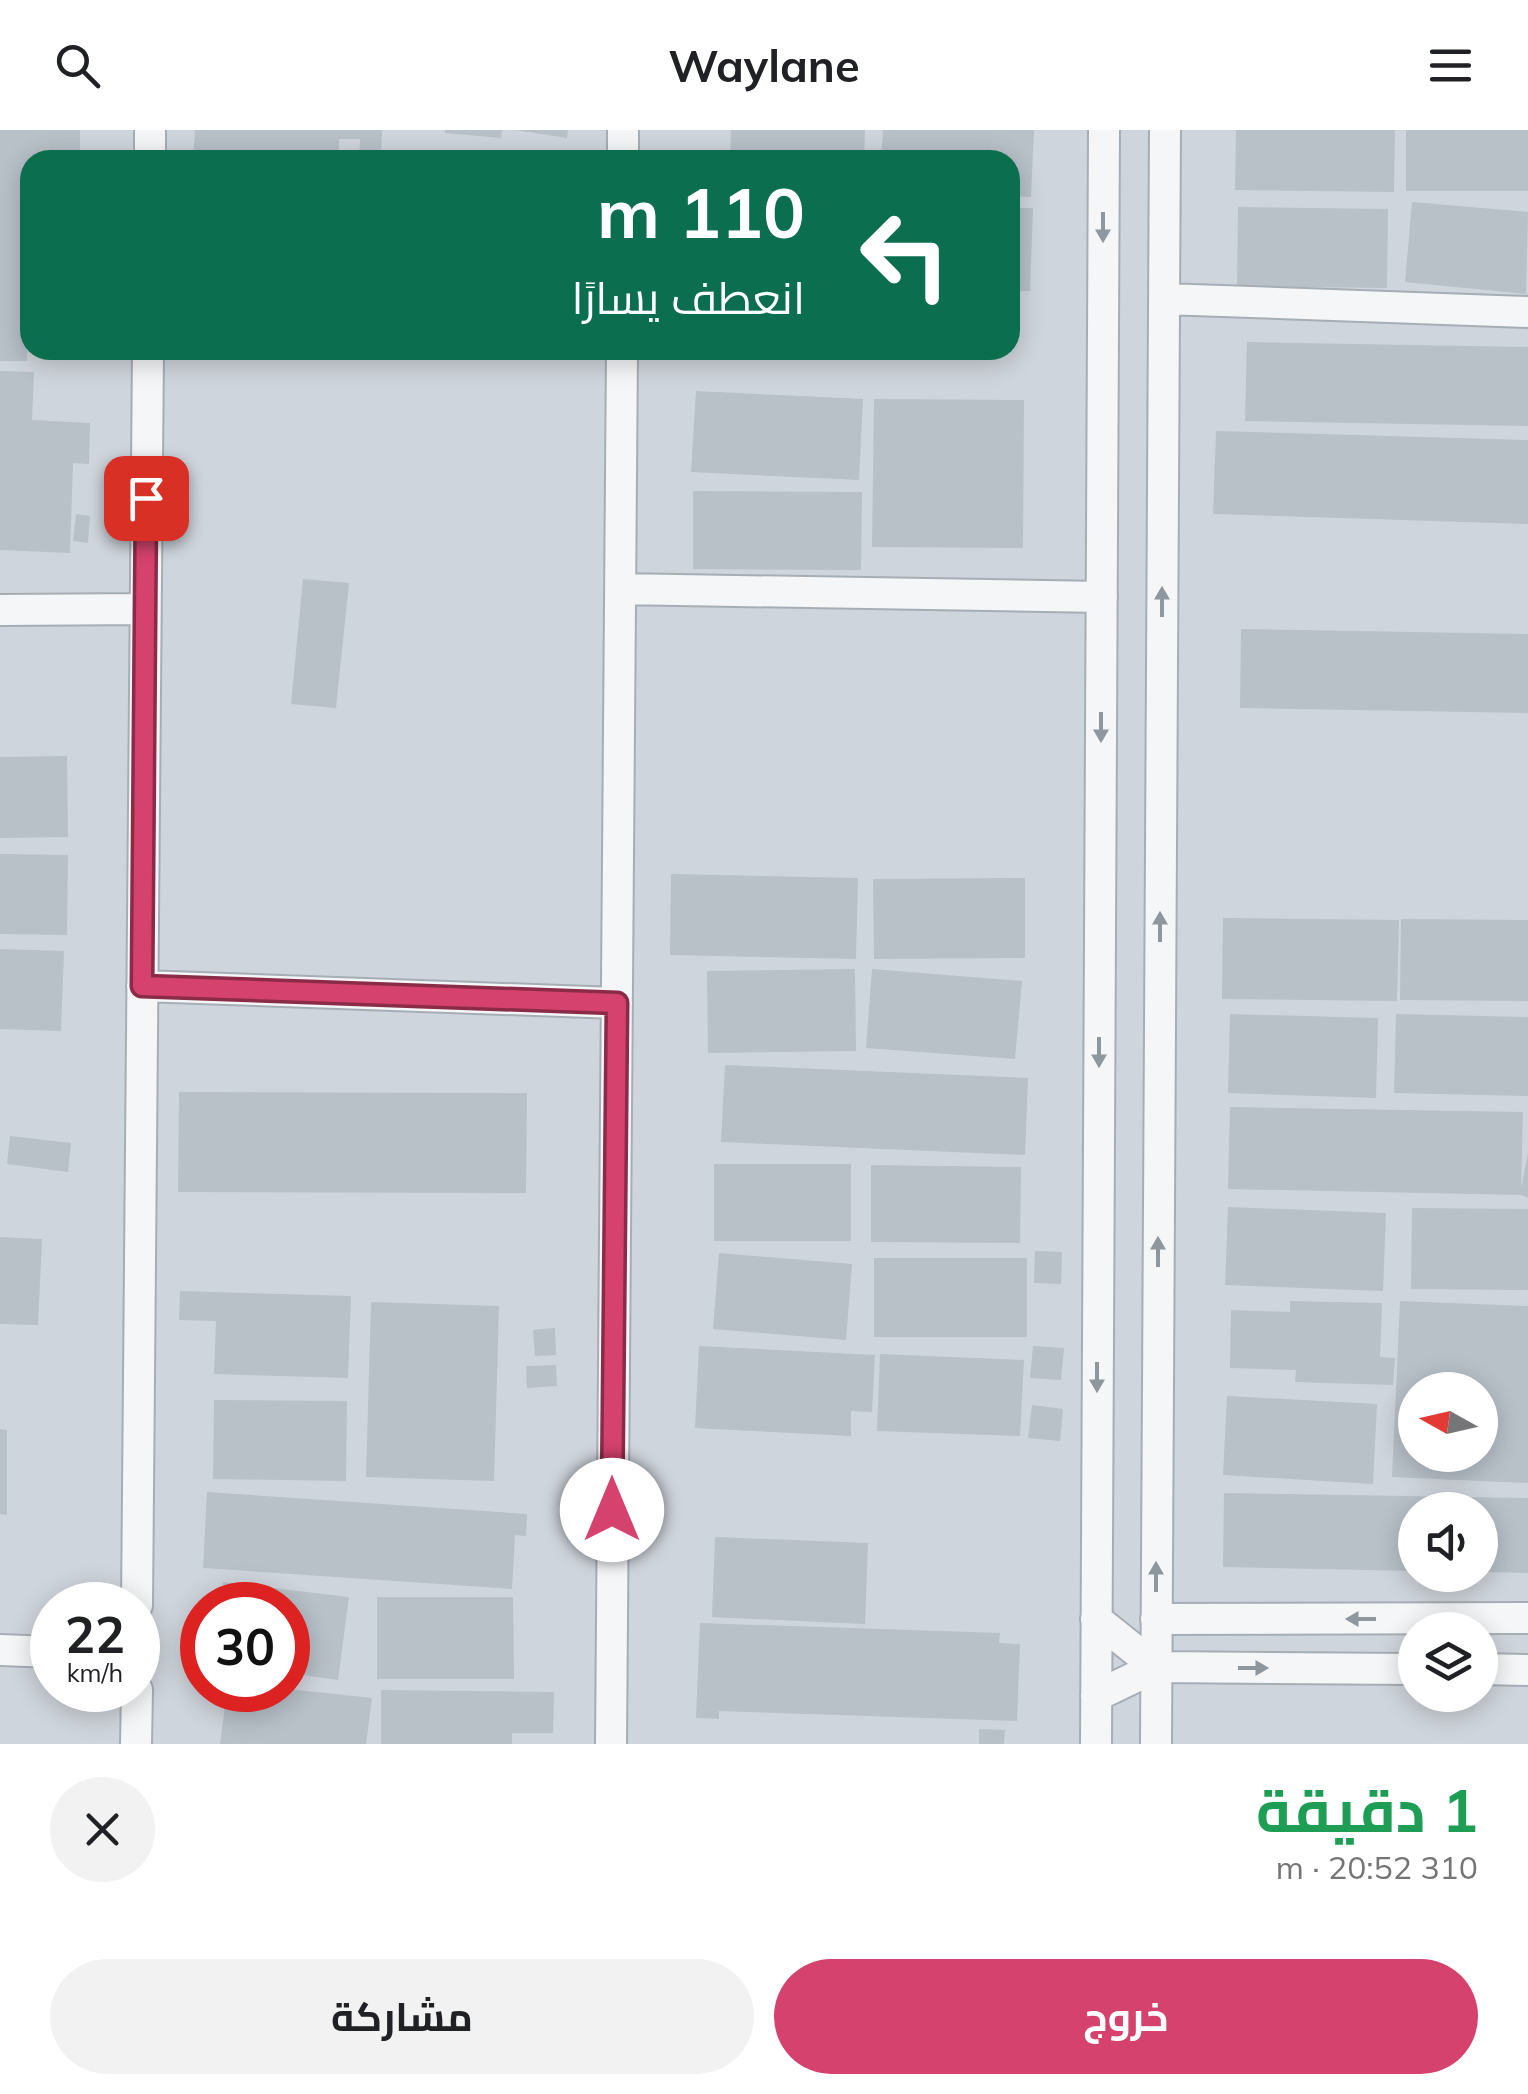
<!DOCTYPE html>
<html lang="ar">
<head>
<meta charset="utf-8">
<style>
  body { margin:0; font-family:Mulish,Cairo,sans-serif; background:#f2f2f2; color:#202124; direction:rtl; height:100vh; display:flex; flex-direction:column; font-size:38px; white-space:nowrap }
  * { box-sizing:border-box; margin:0 }
  p { font-size:32px; color:#757577 }
  .icon { flex:none; width:55px; height:55px; fill:none; stroke:currentColor; stroke-width:2; stroke-linecap:round; stroke-linejoin:round }
  .map { position:relative; height:1614px; overflow:hidden; direction:ltr }
  .sheet { display:flex; flex-direction:column; background:#fff; flex:1 }
  .sheet>* { flex:none }
  .top-card { position:absolute; left:20px; top:20px; width:1000px; height:210px; border-radius:30px; box-shadow:0 5px 25px #0003; direction:rtl; background:#0b6e4f; color:#fff; overflow:hidden }
  .needle { width:65px; rotate:278deg }
  .tools { position:absolute; left:1398px; top:1242px; display:grid; gap:20px }
  .tools a { display:grid; place-items:center; width:100px; height:100px; border-radius:50%; background:#fff; box-shadow:0 5px 25px #0003; font-size:50px }
  .speed { position:absolute; left:30px; top:1452px; display:flex; gap:20px; font-size:50px; font-weight:700; text-align:center }
  .speed>* { display:grid; place-content:center; width:130px; height:130px; border-radius:50%; background:#fff; box-shadow:0 5px 25px #0003; line-height:1 }
  .speed small { font-size:25px; font-weight:400 }
  .speed .limit { border:15px solid #d22; background:#fff; color:#111 }
  .pin { position:absolute; display:grid; place-items:center; width:85px; height:85px; color:#fff; margin:-42px; border-radius:20px; box-shadow:0 5px 15px #0006 }
  .me { position:absolute; width:110px; margin:-55px; rotate:0deg; stroke-linejoin:round; filter:drop-shadow(0 0 8px #0008) }
  .turn { display:flex; align-items:center; gap:35px; height:210px; padding:0 50px; font-size:45px }
  .turn .icon { width:130px; height:130px; stroke-width:2.5 }
  .turn b { display:block; font-size:70px; line-height:85px }
  .round { display:grid; place-items:center; flex:none; width:105px; height:105px; border-radius:52px; background:#f2f2f2 }
  .overview { display:flex; align-items:center; justify-content:space-between; height:170px; padding:0 50px }
  h1 { font-size:60px; font-weight:700; line-height:75px; color:#1e9e55 }
  .action { display:flex; gap:20px; margin-top:auto; padding:20px 50px }
  .action a { flex:1; height:115px; border-radius:60px; background:#d4426d; color:#fff; font-size:40px; font-weight:700; line-height:115px; text-align:center }
  .action a+a { background:#f2f2f2; color:#202124 }
  header { display:flex; justify-content:space-between; align-items:center; height:130px; padding:0 50px; background:#fff; font-size:45px; font-weight:700 }
  .map>svg:first-child { display:block }
</style>
</head>
<body>
<header><svg class="icon" aria-label="menu" viewBox="0 0 24 24"><path d="M4 6h16M4 12h16M4 18h16"/></svg>Waylane<svg class="icon" aria-label="search" viewBox="0 0 24 24"><circle cx="10" cy="10" r="6"/><path d="M15 15l6 6"/></svg></header>
<div class="map">
<svg width="1528" height="1614" viewBox="0 0 1528 1614">
  <rect width="100%" height="100%" fill="#e1e6ea"/>
  <path fill="#cfd5dc" fill-rule="evenodd" d="M0 0H1528V1614H0ZM30 30H1010V220H30ZM1415 1260H1480V1325H1415ZM1415 1380H1480V1445H1415ZM52 1475H138V1560H52ZM202 1475H288V1560H202ZM1415 1500H1480V1565H1415Z"/>
  <path fill="#b8c0c8" fill-rule="evenodd" d="M0 0H80V30H30L27 231H0Z
    M195 0H382L381 30H359L360 9H339V30H193Z
    M445 0H502L501 8 445 3Z
    M515 0H568L567 8Z
    M731 0H865L864 30H730Z
    M883 0H1034L1031 67 1010 66V30H881Z
    M1236 0H1395L1394 62 1235 60Z
    M1406 0H1528V61H1406Z
    M1412 72 1528 82 1526 164 1405 152Z
    M1238 77 1388 79 1387 158 1237 156Z
    M1010 78H1033L1030 161H1010Z
    M1247 212 1528 217V296L1245 291Z
    M0 241 34 242 32 290 90 293 89 334 73 333 70 423 0 420Z
    M696 261 863 269 859 350 691 342Z
    M874 269 1024 270 1023 418 872 417Z
    M1216 301 1528 310V394L1213 384Z
    M693 361 862 362 861 440 693 439Z
    M76 384 90 386 88 413 73 411Z
    M303 449 349 453 336 578 291 574Z
    M1241 499 1528 504V583L1240 578Z
    M67 626 68 707 0 708V627Z
    M0 724 68 725 67 805 0 804Z
    M671 744 858 748 856 829 670 825Z
    M1025 748V828L874 829 873 749Z
    M1223 788 1399 790 1397 871 1222 869Z
    M1401 789 1528 790V871L1400 870Z
    M0 819 64 821 61 901 0 899Z
    M855 839 856 921 708 923 707 841Z
    M872 839 1022 851 1015 929 866 918Z
    M1230 884 1378 888 1376 968 1228 963Z
    M1396 884 1528 887V966L1394 963Z
    M725 935 1028 948 1025 1025 721 1012Z
    M179 962 527 963 526 1063 178 1062Z
    M1230 977 1523 982 1521 1058 1528 1023V1068L1521 1065 1228 1059Z
    M10 1006 71 1013 68 1042 7 1034Z
    M714 1034H851V1111H714Z
    M871 1035 1021 1037 1020 1113 871 1112Z
    M1228 1077 1386 1083 1383 1161 1225 1155Z
    M1412 1078 1528 1079V1160L1411 1159Z
    M0 1107 42 1109 38 1195 0 1194Z
    M1035 1121 1062 1122 1061 1154 1034 1153Z
    M719 1123 852 1134 846 1210 713 1199Z
    M874 1128H1027V1207H874Z
    M180 1161 351 1166 348 1248 214 1244 216 1191 179 1190Z
    M1290 1171 1382 1173 1380 1227 1395 1228 1393 1255 1295 1252 1296 1240 1230 1238 1231 1180 1290 1182Z
    M1400 1171 1528 1176V1353L1392 1347ZM1415 1260H1480V1325H1415Z
    M371 1172 499 1176 494 1351 366 1347Z
    M555 1198 556 1225 535 1226 533 1200Z
    M699 1216 875 1225 872 1282 851 1281V1306L695 1298Z
    M1033 1216 1064 1218 1061 1250 1030 1248Z
    M880 1224 1024 1230 1020 1306 877 1301Z
    M556 1235 557 1256 527 1258 526 1236Z
    M1227 1266 1377 1274 1373 1354 1223 1345Z
    M214 1270 347 1271 346 1351 213 1349Z
    M1032 1275 1063 1279 1060 1311 1028 1308Z
    M0 1299 7 1300V1385L0 1384Z
    M207 1362 527 1384 526 1406 515 1405 512 1459 203 1438Z
    M1224 1363 1528 1368V1443L1480 1442V1380H1415V1441L1223 1437Z
    M715 1407 868 1413 865 1494 712 1487Z
    M223 1452 349 1467 338 1550 288 1543V1475H220Z
    M377 1467H513L514 1549H377Z
    M700 1493 1000 1503 999 1513 1020 1514 1017 1591 719 1581V1589L696 1588Z
    M288 1559 372 1568 366 1614H220L227 1560Z
    M381 1560 554 1562 553 1603H512V1614H381Z
    M979 1599 1005 1600 1004 1614H979Z"/>
  <g fill="none" stroke-linecap="round" stroke-linejoin="round">
    <g stroke="#a6aeb5" stroke-width="34">
      <path id="minor" d="M150 30V0
        M623 30V0
        M1164 169 1528 182
        M620 459 1102 467
        M0 480 145 479
        M142 856 617 873
        M137 1475 148 220
        M1096 1489 1156 1537 1096 1566
        M1156 1489 1528 1488
        M0 1520 52 1522
        M1156 1537 1415 1539
        M1480 1539 1528 1540
        M136 1614 137 1560
        M611 1614 622 220
        M1096 1614 1104 0
        M1156 1614 1165 0"/>
    </g>
    <use href="#minor" stroke="#f4f6f8" stroke-width="30"/>
  </g>
  <defs><path id="oneway-solid" d="M-6-.8H1V-3.2L6.5 0L1 3.2V.8H-6Z" transform="scale(2.5)"/></defs>
  <g fill="#8e969e">
    <use href="#oneway-solid" transform="translate(1103 97) rotate(90)"/>
    <use href="#oneway-solid" transform="translate(1162 472) rotate(-90)"/>
    <use href="#oneway-solid" transform="translate(1101 597) rotate(90)"/>
    <use href="#oneway-solid" transform="translate(1160 797) rotate(-90)"/>
    <use href="#oneway-solid" transform="translate(1099 922) rotate(90)"/>
    <use href="#oneway-solid" transform="translate(1158 1122) rotate(-90)"/>
    <use href="#oneway-solid" transform="translate(1097 1247) rotate(90)"/>
    <use href="#oneway-solid" transform="translate(1156 1447) rotate(-90)"/>
    <use href="#oneway-solid" transform="translate(1361 1489) rotate(180)"/>
    <use href="#oneway-solid" transform="translate(1253 1538)"/>
  </g>
  <g fill="none" stroke-linecap="round" stroke-linejoin="round">
    <g stroke="#8a2b47" stroke-width="25">
      <path id="route" d="M146 368 142 856 617 873 612 1380"/>
    </g>
    <use href="#route" stroke="#d4426d" stroke-width="18"/>
  </g>
</svg>
<div class="tools">
<a><svg class="needle" viewBox="-14 -14 28 28"><path d="M0-13l5 13h-10z" fill="#e53935"/><path d="M0 13l5-13h-10z" fill="#757577"/></svg></a>
<a><svg class="icon" aria-label="sound" viewBox="0 0 24 24"><path d="M4 9h4l5-4v14l-5-4H4zM17 9q2 3 0 6"/></svg></a>
<a><svg class="icon" aria-label="layers" viewBox="0 0 24 24"><path d="M12 4l9 5-9 5-9-5zM3 14l9 5 9-5"/></svg></a>
</div>
<div class="speed"><div>22<small>km/h</small></div><div class="limit">30</div></div>
<div class="pin" style="left:146px;top:368px;background:#d93025"><svg class="icon" aria-label="arrive" viewBox="0 0 24 24"><path d="M6 21V4h12l-3 4 3 4H6"/></svg></div>
<svg class="me" style="left:612px;top:1380px" viewBox="-20 -20 40 40"><circle r="19" fill="#fff"/><path d="M0-13L10 11 0 6-10 11z" fill="#d4426d"/></svg>
<div class="top-card">
<div class="turn"><svg class="icon" aria-label="left" viewBox="0 0 24 24"><path d="M17 20v-9H6M10 6l-5 5 5 5"/></svg><div><b>110 m</b>انعطف يسارًا</div></div>
</div>
</div>
<section class="sheet">
<div class="overview"><div><h1>1 دقيقة</h1><p>310 m · 20:52</p></div><a class="round"><svg class="icon" aria-label="close" viewBox="0 0 24 24"><path d="M6 6l12 12M18 6L6 18"/></svg></a></div>
<div class="action"><a>خروج</a><a>مشاركة</a></div>
</section>
</body>
</html>
